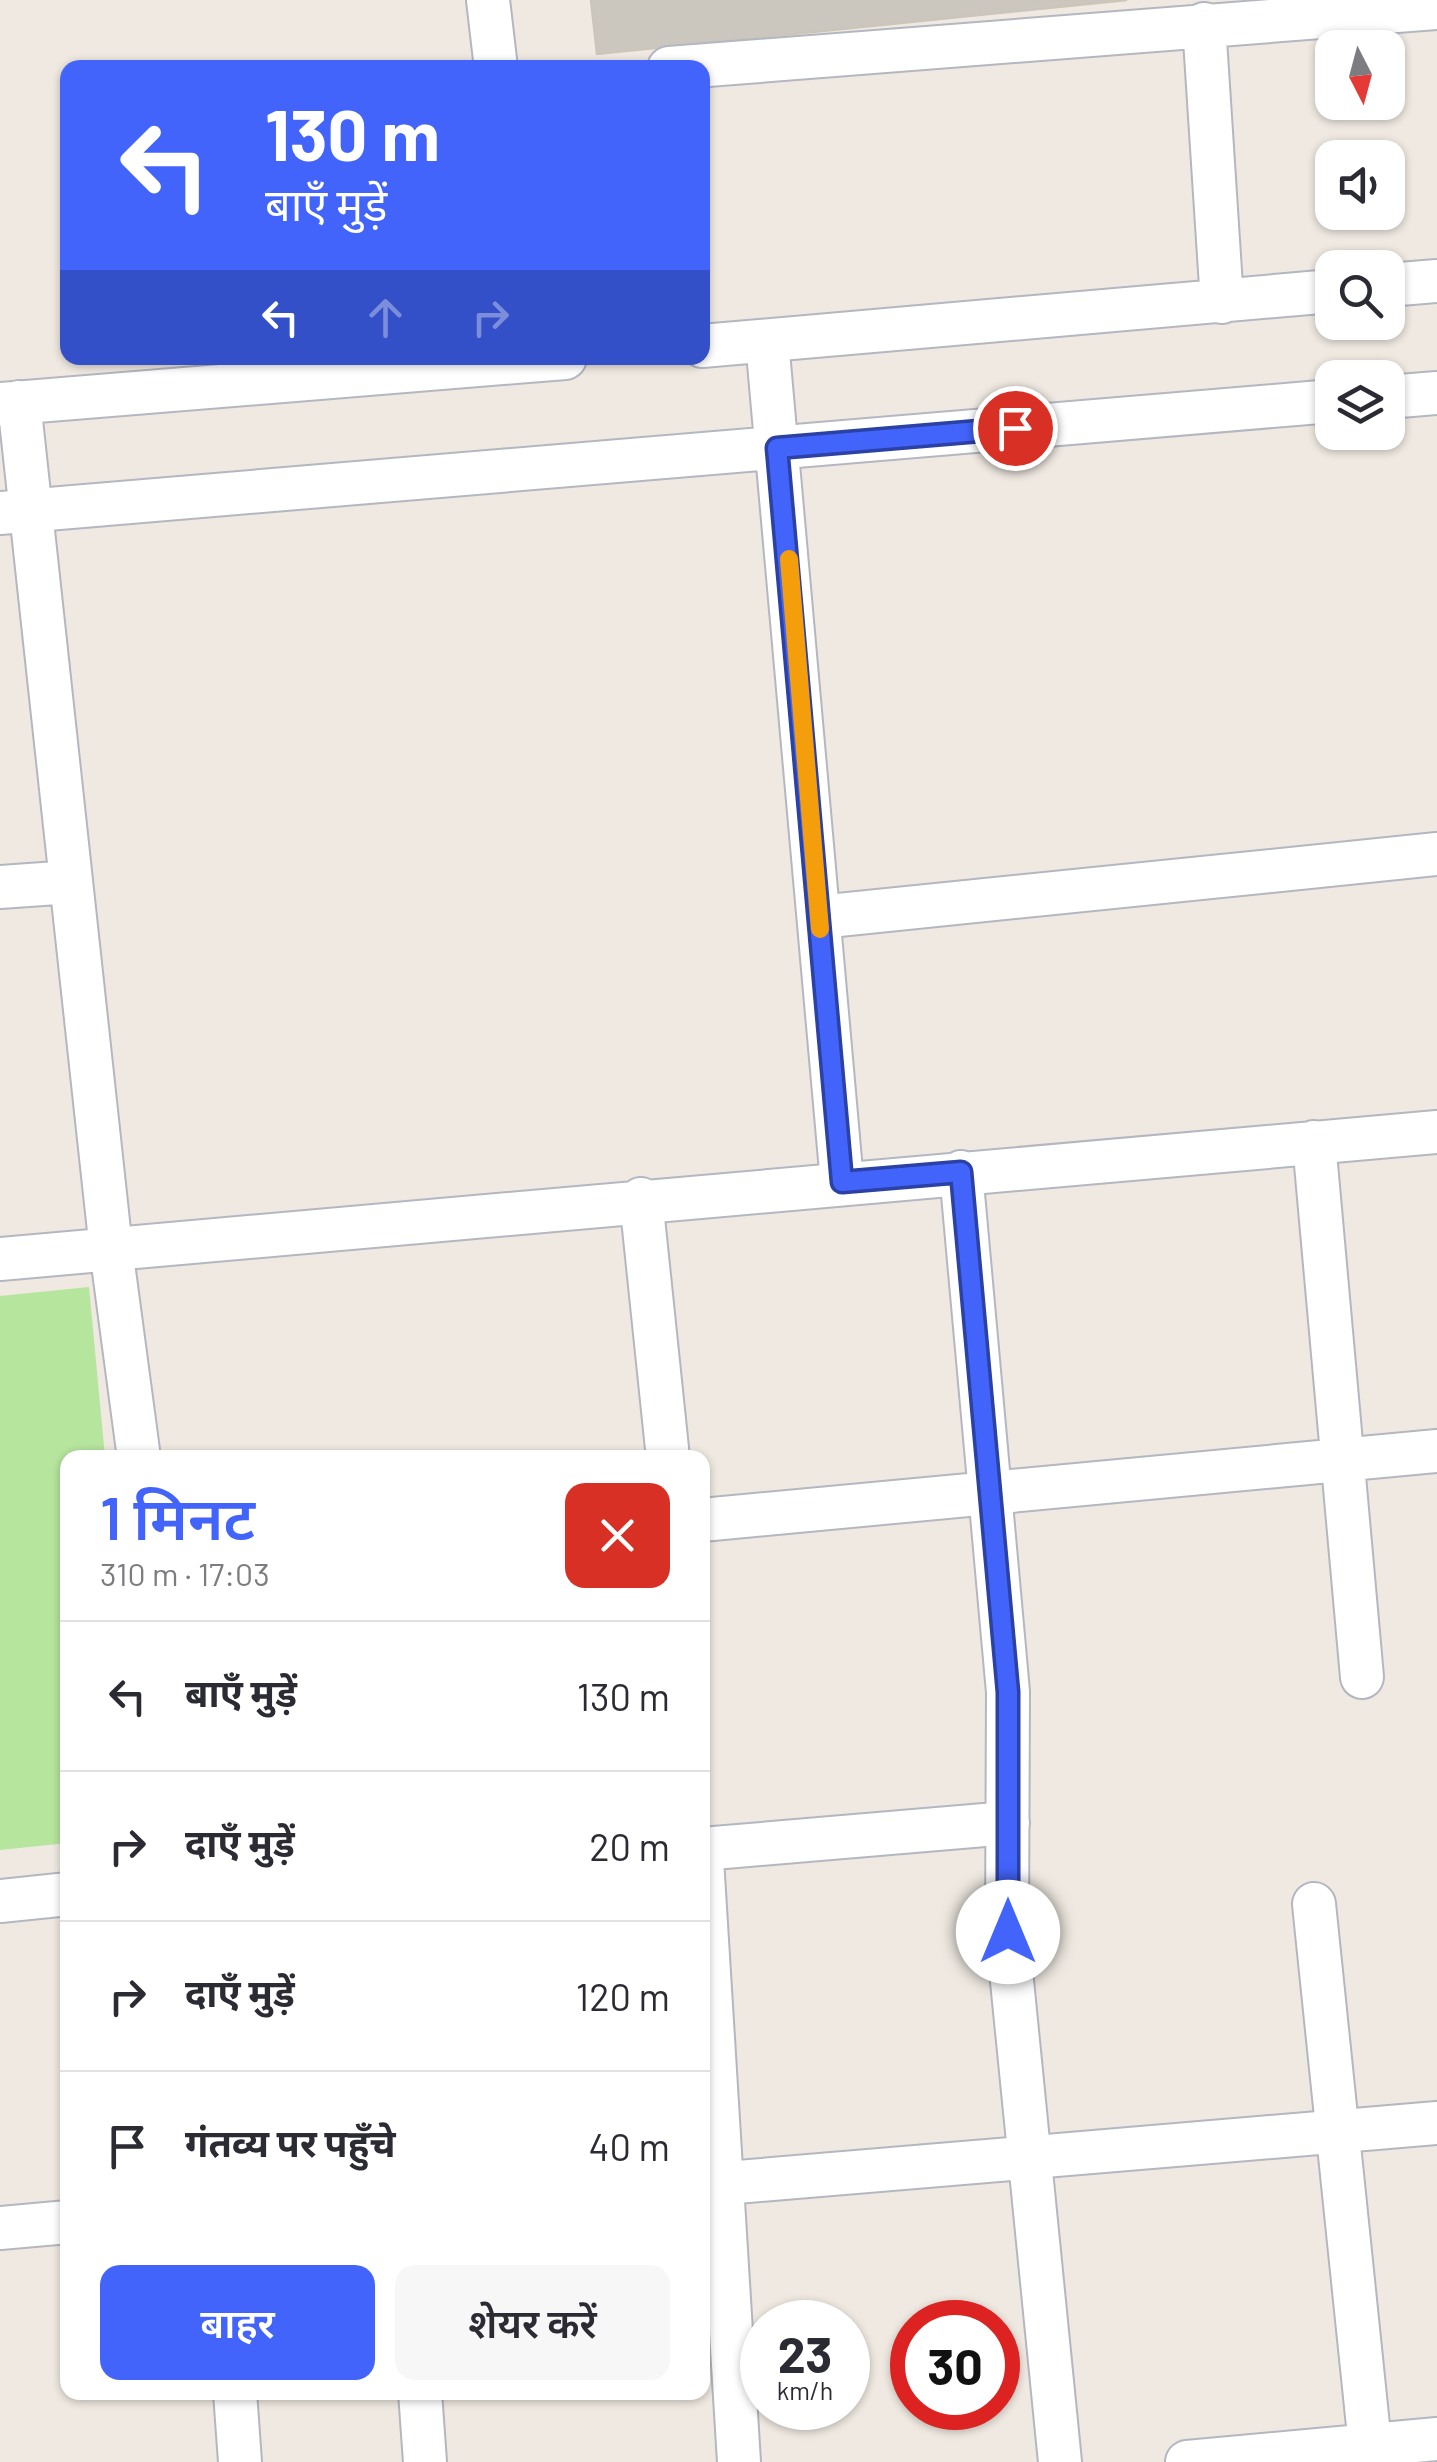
<!DOCTYPE html>
<html lang="hi">
<head>
<meta charset="utf-8">
<style>
  body { margin:0; font-family:Barlow,"Noto Sans Devanagari",sans-serif; background:#f7f7f7; color:#2b2b33; height:100vh; display:flex; flex-direction:column; font-size:38px; white-space:nowrap }
  * { box-sizing:border-box; margin:0 }
  p { font-size:32px; color:#7c7c81 }
  .icon { flex:none; width:55px; height:55px; fill:none; stroke:currentColor; stroke-width:2; stroke-linecap:round; stroke-linejoin:round }
  .map { position:relative; flex:1; overflow:hidden }
  .panel { position:absolute; left:60px; top:1450px; width:650px; height:950px; display:flex; flex-direction:column; background:#fff; border-radius:20px; box-shadow:0 2px 8px #0004 }
  .panel>* { flex:none }
  .top-card { position:absolute; left:60px; top:60px; width:650px; height:305px; border-radius:20px; box-shadow:0 2px 8px #0004; background:#4264fb; color:#fff; overflow:hidden }
  .needle { width:65px; rotate:174deg }
  .tools { position:absolute; left:1315px; top:30px; display:grid; gap:20px }
  .tools a { display:grid; place-items:center; width:90px; height:90px; border-radius:20px; background:#fff; box-shadow:0 2px 8px #0004; font-size:50px }
  .speed { position:absolute; left:740px; top:2300px; display:flex; gap:20px; font-size:50px; font-weight:700; text-align:center }
  .speed>* { display:grid; place-content:center; width:130px; height:130px; border-radius:50%; background:#fff; box-shadow:0 2px 8px #0004; line-height:1 }
  .speed small { font-size:25px; font-weight:400 }
  .speed .limit { border:15px solid #d22; background:#fff; color:#111 }
  .pin { position:absolute; display:grid; place-items:center; width:85px; height:85px; color:#fff; margin:-42px; border:5px solid #fff; border-radius:50%; box-shadow:0 2px 10px #0007 }
  .me { position:absolute; width:110px; margin:-55px; rotate:0deg; stroke-linejoin:round; filter:drop-shadow(0 0 8px #0008) }
  .turn { display:flex; align-items:center; gap:35px; height:210px; padding:0 40px; font-size:45px }
  .turn .icon { width:130px; height:130px; stroke-width:2.5 }
  .turn b { display:block; font-size:70px; line-height:85px }
  .lanes { display:flex; align-items:center; height:95px; padding:0 40px; background:#0003; justify-content:center; gap:50px; direction:ltr }
  .lanes .off { opacity:.35 }
  .round { display:grid; place-items:center; flex:none; width:105px; height:105px; border-radius:20px; background:#f7f7f7 }
  .summary { display:flex; align-items:center; justify-content:space-between; height:170px; padding:0 40px }
  h1 { font-size:60px; font-weight:600; line-height:75px; color:#4264fb }
  .cta { display:flex; gap:20px; margin-top:auto; padding:20px 40px }
  .cta a { flex:1; height:115px; border-radius:20px; background:#4264fb; color:#fff; font-size:40px; font-weight:600; line-height:115px; text-align:center }
  .cta a+a { background:#f7f7f7; color:#2b2b33 }
  ul { padding:0; list-style:none }
  li { display:flex; align-items:center; gap:30px; height:150px; padding:0 40px; border-top:2px solid #e1e1e2 }
  li div { flex:1 }
  li b { display:block; font-size:38px }
  li em { font-style:normal }
  .map>svg:first-child { display:block }
</style>
</head>
<body>
<div class="map">
<svg width="1437" height="2462" viewBox="0 0 1437 2462">
  <rect width="100%" height="100%" fill="#efe9e1"/>
  <path fill="#b6e59e" d="M89 1287 105 1457 68 1458 67 1843 0 1850V1296Z"/>
  <path fill="#cbc7bf" stroke="#cbc5ba" stroke-width="2.5" d="M591 0H1127L597 54Z"/>
  <g fill="none" stroke-linecap="round" stroke-linejoin="round">
    <g stroke="#b4b7c1" stroke-width="46">
      <path id="minor" d="M488 0 496 68
        M1204 24 1222 302
        M669 68 1437 8
        M1388 285 1437 281
        M767 341 842 1182
        M702 346 1332 291
        M1388 397 1437 393
        M19 402 111 1249 139 1458
        M0 404 565 358
        M0 513 1332 401
        M0 887 71 882
        M819 917 1437 854
        M1314 1142 1362 1677
        M961 1172 1008 1692 1007 1931 1060 2462
        M641 1199 668 1458
        M0 1259 1437 1132
        M702 1520 1437 1451
        M702 1849 1008 1823
        M702 1859 739 2462
        M0 1901 68 1894
        M1314 1904 1370 2445
        M702 2185 1437 2123
        M0 2228 68 2222
        M235 2392 240 2462
        M420 2392 425 2462
        M1187 2462 1437 2439"/>
    </g>
    <use href="#minor" stroke="#fff" stroke-width="42"/>
  </g>
  <g fill="none" stroke-linecap="round" stroke-linejoin="round">
    <g stroke="#2b41a3" stroke-width="25">
      <path id="route" d="M1008 1932V1692L961 1172 842 1182 777 448 1015 428"/>
    </g>
    <use href="#route" stroke="#4264fb" stroke-width="18"/>
    <path stroke="#f59e0b" stroke-width="18" d="M789 559 820 929"/>
  </g>
</svg>
<div class="tools">
<a><svg class="needle" viewBox="-14 -14 28 28"><path d="M0-13l5 13h-10z" fill="#e53935"/><path d="M0 13l5-13h-10z" fill="#7c7c81"/></svg></a>
<a><svg class="icon" aria-label="sound" viewBox="0 0 24 24"><path d="M4 9h4l5-4v14l-5-4H4zM17 9q2 3 0 6"/></svg></a>
<a><svg class="icon" aria-label="search" viewBox="0 0 24 24"><circle cx="10" cy="10" r="6"/><path d="M15 15l6 6"/></svg></a>
<a><svg class="icon" aria-label="layers" viewBox="0 0 24 24"><path d="M12 4l9 5-9 5-9-5zM3 14l9 5 9-5"/></svg></a>
</div>
<div class="speed"><div>23<small>km/h</small></div><div class="limit">30</div></div>
<div class="pin" style="left:1015px;top:428px;background:#d93025"><svg class="icon" aria-label="arrive" viewBox="0 0 24 24"><path d="M6 21V4h12l-3 4 3 4H6"/></svg></div>
<svg class="me" style="left:1008px;top:1932px" viewBox="-20 -20 40 40"><circle r="19" fill="#fff"/><path d="M0-13L10 11 0 6-10 11z" fill="#4264fb"/></svg>
<div class="top-card">
<div class="turn"><svg class="icon" aria-label="left" viewBox="0 0 24 24"><path d="M17 20v-9H6M10 6l-5 5 5 5"/></svg><div><b>130 m</b>बाएँ मुड़ें</div></div>
<div class="lanes"><svg class="icon" aria-label="left" viewBox="0 0 24 24"><path d="M17 20v-9H6M10 6l-5 5 5 5"/></svg><svg class="icon off" aria-label="ahead" viewBox="0 0 24 24"><path d="M12 20V5M6 11l6-6 6 6"/></svg><svg class="icon off" aria-label="right" viewBox="0 0 24 24"><path d="M7 20v-9h11M14 6l5 5-5 5"/></svg></div>
</div>
<section class="panel">
<div class="summary"><div><h1>1 मिनट</h1><p>310 m · 17:03</p></div><a class="round" style="background:#d93025;color:#fff"><svg class="icon" aria-label="close" viewBox="0 0 24 24"><path d="M6 6l12 12M18 6L6 18"/></svg></a></div>
<ul>
<li><svg class="icon" aria-label="left" viewBox="0 0 24 24"><path d="M17 20v-9H6M10 6l-5 5 5 5"/></svg><div><b>बाएँ मुड़ें</b></div><em>130 m</em></li>
<li><svg class="icon" aria-label="right" viewBox="0 0 24 24"><path d="M7 20v-9h11M14 6l5 5-5 5"/></svg><div><b>दाएँ मुड़ें</b></div><em>20 m</em></li>
<li><svg class="icon" aria-label="right" viewBox="0 0 24 24"><path d="M7 20v-9h11M14 6l5 5-5 5"/></svg><div><b>दाएँ मुड़ें</b></div><em>120 m</em></li>
<li><svg class="icon" aria-label="arrive" viewBox="0 0 24 24"><path d="M6 21V4h12l-3 4 3 4H6"/></svg><div><b>गंतव्य पर पहुँचे</b></div><em>40 m</em></li>
</ul>
<div class="cta"><a>बाहर</a><a>शेयर करें</a></div>
</section>
</div>
</body>
</html>
